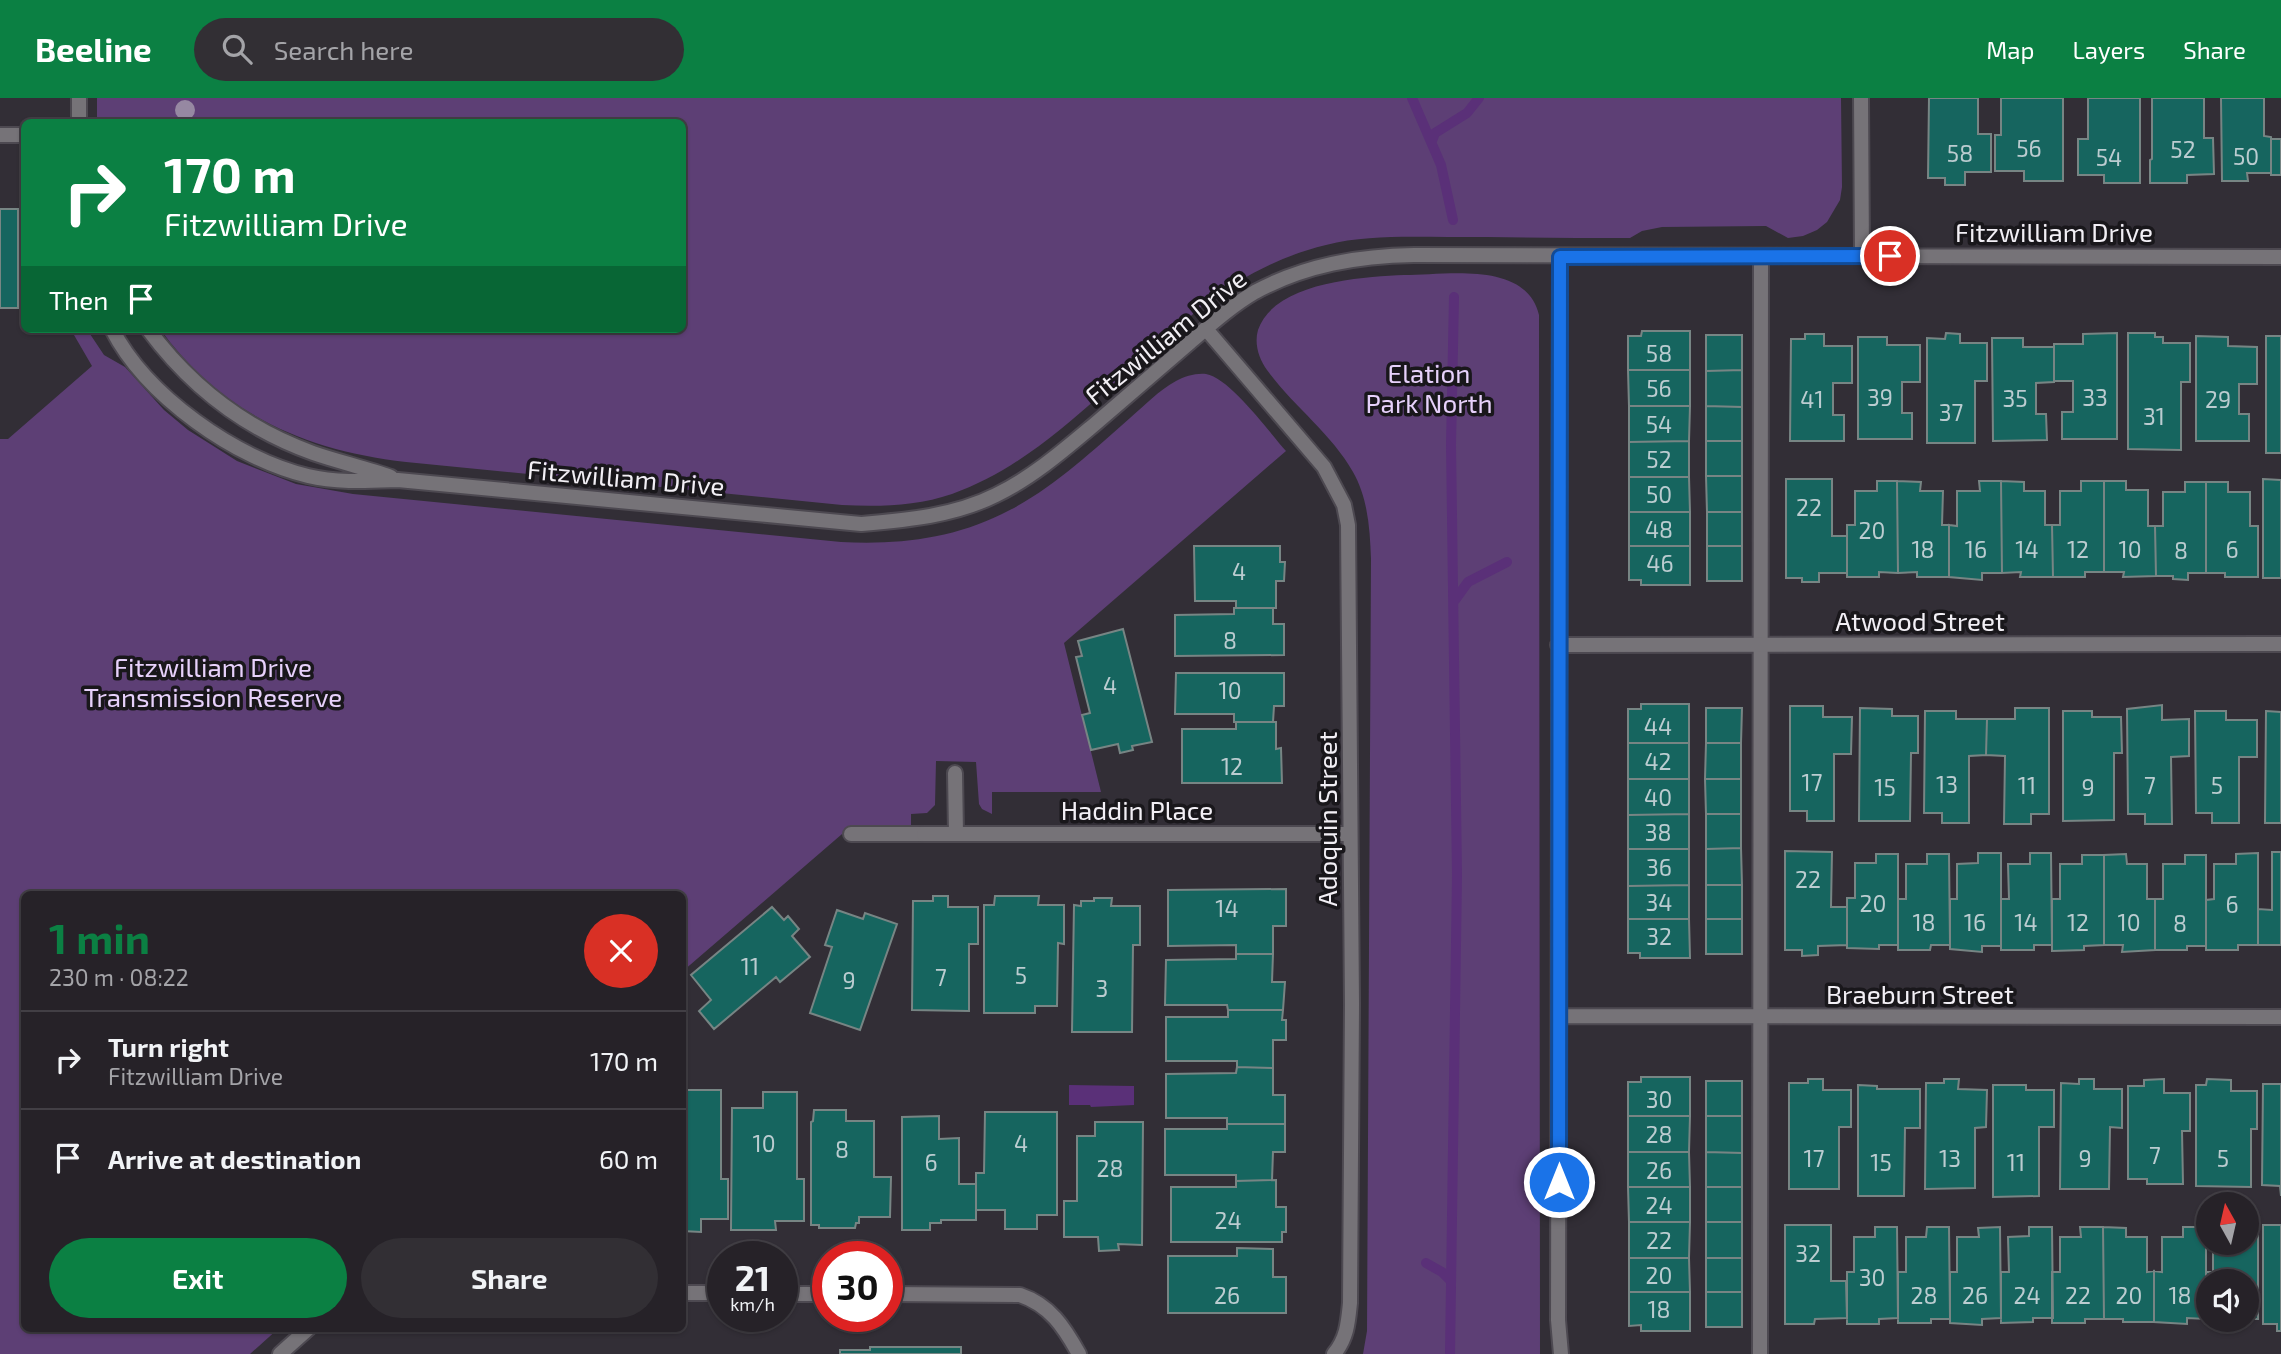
<!DOCTYPE html>
<html lang="en">
<head>
<meta charset="utf-8">
<style>
  body { margin:0; font-family:"Exo 2",sans-serif; background:#322f34; color:#f1f3f6; height:100vh; display:flex; flex-direction:column; font-size:26px; white-space:nowrap }
  * { box-sizing:border-box; margin:0 }
  p { font-size:23px; color:#a4a4a8 }
  .icon { flex:none; width:38px; height:38px; fill:none; stroke:currentColor; stroke-width:2; stroke-linecap:round; stroke-linejoin:round }
  .map { position:relative; flex:1; overflow:hidden }
  .side { position:absolute; left:21px; top:793px; width:665px; height:441px; display:flex; flex-direction:column; background:#262228; border-radius:10px; box-shadow:0 2px 5px #0004,0 0 0 2px #423f45 }
  .side>* { flex:none }
  .hud { position:absolute; left:21px; top:21px; width:665px; height:214px; border-radius:10px; box-shadow:0 2px 5px #0004,0 0 0 2px #423f45; background:#0b8043; color:#fff; overflow:hidden }
  .needle { width:46px; rotate:352deg }
  .controls { position:absolute; left:2196px; top:1094px; display:grid; gap:14px }
  .controls a { display:grid; place-items:center; width:63px; height:63px; border-radius:50%; background:#262228; box-shadow:0 2px 5px #0004,0 0 0 2px #423f45; font-size:35px }
  .speed { position:absolute; left:707px; top:1143px; display:flex; gap:14px; font-size:35px; font-weight:700; text-align:center }
  .speed>* { display:grid; place-content:center; width:91px; height:91px; border-radius:50%; background:#262228; box-shadow:0 2px 5px #0004,0 0 0 2px #423f45; line-height:1 }
  .speed small { font-size:18px; font-weight:400 }
  .speed .limit { border:10px solid #d22; background:#fff; color:#111 }
  .pin { position:absolute; display:grid; place-items:center; width:60px; height:60px; color:#fff; margin:-30px; border:4px solid #fff; border-radius:50%; box-shadow:0 2px 7px #0007 }
  .me { position:absolute; width:77px; margin:-38px; rotate:0deg; stroke-linejoin:round; filter:drop-shadow(0 0 5px #0008) }
  .turn { display:flex; align-items:center; gap:24px; height:147px; padding:0 28px; font-size:32px }
  .turn .icon { width:91px; height:91px; stroke-width:2.5 }
  .turn b { display:block; font-size:49px; line-height:60px }
  .then { display:flex; align-items:center; height:66px; padding:0 28px; background:#0003; gap:14px; font-size:26px }
  .round { display:grid; place-items:center; flex:none; width:74px; height:74px; border-radius:37px; background:#322f34 }
  .headline { display:flex; align-items:center; justify-content:space-between; height:119px; padding:0 28px }
  h1 { font-size:42px; font-weight:700; line-height:52px; color:#0b8043 }
  .button { display:flex; gap:14px; margin-top:auto; padding:14px 28px }
  .button a { flex:1; height:80px; border-radius:42px; background:#0b8043; color:#fff; font-size:28px; font-weight:700; line-height:80px; text-align:center }
  .button a+a { background:#322f34; color:#f1f3f6 }
  ul { padding:0; list-style:none }
  li { display:flex; align-items:center; gap:21px; height:98px; padding:0 28px; border-top:2px solid #423f45 }
  li div { flex:1 }
  li b { display:block; font-size:26px }
  li em { font-style:normal }
  header { display:flex; align-items:center; gap:42px; box-sizing:border-box; height:98px; padding:0 35px; background:#0b8043; color:#fff }
  header strong { font-size:33px }
  nav { display:flex; gap:38px; margin-inline-start:auto; font-size:24px }
  .search { width:490px; height:63px; background:#322f34; display:flex; align-items:center; gap:18px; box-sizing:border-box; padding:0 24px; border-radius:38px; color:#a4a4a8; font-size:26px }
  .map>svg:first-child { display:block }
</style>
</head>
<body>
<header>
<strong>Beeline</strong>
<div class="search"><svg class="icon" aria-label="search" viewBox="0 0 24 24"><circle cx="10" cy="10" r="6"/><path d="M15 15l6 6"/></svg>Search here</div>
<nav><a>Map</a><a>Layers</a><a>Share</a></nav>
</header>
<div class="map">
<svg width="2281" height="1256" viewBox="0 0 2281 1256">
  <rect width="100%" height="100%" fill="#322e36"/>
  <path fill="#5d3f75" d="M97 0H1841L1842 89 1840 102 1827 124 1817 132 1803 138 1788 140 1766 128 1662 129 1642 133 1630 140C1569 140 1509 139 1448 139 1407 139 1366 137 1326 147 1280 158 1240 180 1202 208 1169 238 1136 267 1102 296 1056 336 1011 375 952 396 917 408 879 409 842 407L406 364C304 352 222 316 160 231H682V24H97Z
    M1404 177C1446 177 1526 162 1539 217L1540 1256H1363L1367 1233 1371 461C1370 432 1368 400 1353 374 1331 335 1293 308 1267 272 1259 261 1254 246 1258 232 1274 184 1362 179 1404 177Z
    M88 233 104 257 125 269 164 312 188 332 237 363 296 386 353 396 841 444C897 447 951 441 1002 416 1050 393 1090 355 1130 320 1144 308 1159 292 1176 283 1185 278 1196 275 1206 276 1230 280 1269 334 1286 353L1064 545 1101 694H992V716L982 711 979 706 976 664 936 663 935 707 927 715 911 716V730H849L683 873 682 796H24V1230H279L250 1256H0V341H8L92 268 74 237Z"/>
  <path fill="#5a3078" d="M1069 987 1134 988V1007L1091 1009 1090 1007H1069Z"/>
  <g fill="none" stroke-linecap="round" stroke-linejoin="round">
    <path stroke="#5a3078" stroke-width="10" d="M1412 0 1441 67 1453 122
      M1432 43 1435 35 1467 15 1479 0
      M1455 502 1468 484 1507 464
      M1426 1165 1442 1174 1451 1183
      M1450 1256 1457 777 1451 347 1454 199"/>
  </g>
  <path fill="#16655f" stroke="#778584" stroke-width="2" d="M1929 0H1978V36H1991V74H1965V87H1945V80H1928Z
    M2001 0H2063V83H2024V73H1995V37H2001Z
    M2088 0H2140V85H2104V77H2078V41H2088Z
    M2152 0H2204V40H2213L2214 76 2187 77V85H2150V62L2152 61Z
    M2221 0H2264V38L2271 39V75H2247L2248 83H2222Z
    M2271 41H2281V77H2271Z
    M0 111H18V210H0Z
    M1642 233H1690V272H1628V238H1641Z
    M1946 235 1960 236V245H1987V283H1975V345H1927V240L1945 241Z
    M2117 235V341H2062V314H2073V283H2054V246H2083V236Z
    M2128 235H2155V239H2163V245H2190V284H2181V352L2128 351Z
    M1805 236H1824V248H1852V285H1833V317H1844V343H1790L1791 241H1805Z
    M1706 237H1742V272L1706 273Z
    M2196 238 2228 239V248L2257 249V286H2239V316H2249V343H2196Z
    M2266 238H2281V355H2266Z
    M1858 239H1887V247H1920V284H1902V315H1912V341H1858Z
    M1992 240H2023V249H2054V284L2036 285V316H2046L2047 342 1993 343Z
    M1628 272H1690V308H1629Z
    M1742 272V309L1706 308V273Z
    M1629 308H1690L1689 343 1629 344Z
    M1706 308 1742 309V343H1706Z
    M1689 343V379H1629V344Z
    M1706 343H1742V378H1706Z
    M1706 378H1742V414H1707Z
    M1629 379H1689L1690 414H1629Z
    M1786 381H1832V438H1847V475H1819V484H1802V480H1786Z
    M2263 381 2281 382V480H2263Z
    M1877 383H1897L1898 475 1879 474V479H1847V427H1855V393H1877Z
    M1897 383 1921 384 1920 393H1943L1942 427H1949V479H1917V474L1898 475Z
    M1979 383H2001L2002 475H1982V482L1949 479V427L1957 428V393H1980Z
    M2001 383 2024 384V393H2045V427H2052L2053 479H2020L2021 474 2002 475Z
    M2081 383H2104V474H2085V479H2053L2052 427H2060V393H2081Z
    M2104 383H2126V392H2148V428H2155L2156 478 2123 479 2124 474H2104Z
    M2185 384H2206V475H2188V482L2173 481V478H2156L2155 428H2163V394H2185Z
    M2206 384H2228V394H2250V428H2258V479H2225V475H2206Z
    M1629 414H1690V448H1629Z
    M1707 414H1742V448H1707Z
    M1194 448H1280V464H1285L1284 483H1276V510H1236V503H1195Z
    M1629 448H1690V487H1641V482H1629Z
    M1707 448H1742V483H1707Z
    M1234 510H1273V526H1284V557L1175 558V517L1234 516Z
    M1123 531 1152 644 1132 648 1133 652 1120 655 1118 646 1091 652 1082 617 1090 615 1076 559 1082 558 1078 543Z
    M1176 575H1284V608H1274L1273 624H1234V616H1175Z
    M1641 606H1689V645H1628V611H1641Z
    M2162 607V622L2189 621V658L2171 659 2172 726H2145V716H2128L2127 611Z
    M1790 608H1823V619H1852L1851 656H1834V723H1807V713H1790Z
    M1706 610H1742L1741 645H1706Z
    M1860 610 1892 611V618H1918V655H1911L1910 723H1859Z
    M2015 610H2049V716H2031V726H2004L2005 658 1986 657 1987 621H2015Z
    M1925 613H1956V621H1987L1986 657 1969 658V725H1942V715H1924Z
    M2063 613H2092V619H2121L2122 655H2114V722L2063 723Z
    M2195 613H2226V622H2257V659H2239V725H2212V715H2196Z
    M2266 613 2281 614V725H2265Z
    M1236 624H1276V651L1281 650 1282 685H1182V631H1236Z
    M1628 645H1689V681H1628Z
    M1706 645H1741V681H1705Z
    M1628 681H1689V716L1628 717Z
    M1705 681H1741V716H1706Z
    M1689 716V751H1628V717Z
    M1706 716H1741V750L1706 751Z
    M1741 750 1742 787H1706V751Z
    M1628 751H1689V787L1628 788Z
    M1785 753 1832 754 1831 809H1847V847L1818 848V857L1802 858V852H1785Z
    M2272 754H2281V847H2258V811L2272 812Z
    M1978 755H2001V848H1982V854L1950 851V801H1957V766L1978 765Z
    M2030 755H2051L2052 847H2034V852H2001V801H2009L2008 766H2030Z
    M2258 755V847H2238V852H2206V802L2214 801V766H2236V756Z
    M1876 756H1898V847H1879V851L1847 850V800H1855V765H1876Z
    M1927 756H1949L1950 847H1931L1930 852H1898V801H1906V766H1927Z
    M2126 756 2127 766H2147V801H2155V852L2122 854 2123 847H2104V757Z
    M2082 757H2104V847L2084 848V852L2052 853V801H2060V766H2082Z
    M2185 757H2206V848H2187V852H2155V801H2163V766H2185Z
    M1689 787V821H1628V788Z
    M1706 787H1742V821H1706Z
    M1286 791V828H1273V856H1236V847L1168 848V792Z
    M933 798H948V809H978V846H969V913L912 912 913 803H933Z
    M995 798H1039L1038 807H1064V846L1058 845 1057 908H1035V915H984V807H994Z
    M1094 800H1112L1111 808H1140V847H1133L1132 934H1072L1074 807 1081 808V803H1094Z
    M772 809 784 822 788 818 799 831 792 838 810 859 780 884 776 879 714 931 699 913 711 902 691 877Z
    M837 812 863 821 865 815 897 826 860 932 810 915 832 849 825 847Z
    M1628 821H1689L1690 860H1640V855H1628Z
    M1706 821H1742V856H1706Z
    M1236 856H1273L1272 884H1285L1283 912H1228L1227 907H1165L1166 862 1236 861Z
    M1228 912H1283L1282 922H1286V942H1273V970L1237 969V963H1166V919H1228Z
    M1237 969 1273 970V997H1285V1026H1227V1020H1166V976L1236 975Z
    M1641 979H1690V1018H1628V984H1641Z
    M1808 981H1823V992H1851V1029H1839V1091H1789V985H1808Z
    M1944 981H1959L1958 991 1987 992 1986 1029 1975 1030V1090L1925 1091 1926 985H1944Z
    M2079 981H2094V991H2122V1030L2110 1029 2109 1091H2060L2061 985 2079 986Z
    M2164 981V995H2190V1033H2182L2183 1086H2147V1081H2128V988H2144V982Z
    M2207 981 2231 982V993H2257V1031H2251V1089L2196 1088V987H2206Z
    M1706 983H1742V1018H1706Z
    M2263 986H2281V1098L2280 1088 2262 1087Z
    M1858 987 1877 988V991H1920V1030H1905L1904 1098H1858Z
    M1993 987H2026V992H2054V1029H2039V1098L1993 1099Z
    M682 992H721V1081H728V1121H701V1134L682 1133Z
    M763 994H797V1081H804V1123H775L776 1132H731L732 1010H763Z
    M814 1012H846V1023H874V1079H891L890 1119H859V1125H856L855 1130H819V1127H811V1024L813 1023Z
    M985 1014H1057V1117H1037V1131H1005V1112H976V1075H984Z
    M939 1018V1041L959 1040V1086H976V1122H941V1125H930V1132H902V1019Z
    M1628 1018H1690L1689 1054H1628Z
    M1706 1018H1742V1055L1706 1054Z
    M1095 1024H1143L1142 1147 1118 1146 1119 1152 1099 1153 1098 1139H1064V1103H1077V1038H1095Z
    M1227 1026H1285V1054H1273L1272 1082 1236 1083V1077H1165V1031H1227Z
    M1628 1054H1689L1690 1089H1628Z
    M1706 1054 1742 1055V1089H1706Z
    M1276 1082V1109H1286V1134H1282V1144H1171V1089H1236V1083Z
    M1628 1089H1690V1124H1629Z
    M1706 1089H1742V1124H1706Z
    M1629 1124H1690L1689 1160H1629Z
    M1706 1124H1742V1160H1706Z
    M1785 1127H1831V1183H1846L1847 1220 1815 1221 1814 1226H1785Z
    M2263 1127H2281V1233H2277V1226H2263Z
    M1875 1129H1897L1898 1220 1879 1221V1226H1847V1174H1854V1139H1875Z
    M1927 1129H1949L1950 1221H1931V1225H1898V1174H1906V1139H1926Z
    M2000 1129 2001 1220 1982 1221V1227L1950 1225V1174H1957V1139H1979L1978 1130Z
    M2029 1129H2052L2053 1220H2033V1224L2001 1225V1174H2009L2008 1139 2029 1138Z
    M2080 1129H2103L2104 1221H2085V1225H2052V1174H2060V1139H2081Z
    M2103 1129 2126 1130V1139H2147V1174L2154 1173V1224H2123V1221H2104Z
    M2183 1129H2206V1221L2187 1220V1226L2154 1224V1173L2162 1174V1139H2183Z
    M2247 1130H2258V1221H2247V1183H2208V1222H2243H2239V1225L2206 1226V1174H2213V1144H2247Z
    M1237 1150 1273 1151V1179H1286V1215H1168V1158H1237Z
    M1629 1160H1689L1690 1194H1629Z
    M1706 1160H1742V1194H1706Z
    M1629 1194H1690V1233H1641V1227L1629 1228Z
    M1706 1194H1742V1229H1706Z
    M870 1249H961V1256H840V1252H870Z"/>
  <g fill="none" stroke-linecap="round" stroke-linejoin="round">
    <g stroke="#4d4951" stroke-width="18">
      <path id="lane" d="M851 736H924
        M1760 1256 1761 158"/>
    </g>
    <g stroke="#4d4951" stroke-width="18">
      <path id="street" d="M1861 0 1862 157
        M79 24V0
        M0 37H24
        M1560 159 1558 1222 1561 1256
        M112 231C146 298 236 361 308 378 337 385 369 383 398 382L861 426C907 422 954 418 996 397 1033 379 1064 352 1095 326 1126 299 1157 273 1188 246 1209 228 1231 208 1255 194 1305 167 1358 158 1414 157L2281 159
        M148 231C191 289 246 331 313 355 339 364 366 370 391 379
        M1206 231 1324 369 1344 407 1348 427 1352 906 1350 1205C1348 1225 1347 1240 1334 1256
        M1558 547 2281 546
        M955 675 956 736
        M924 736H1349
        M1559 918 2281 919
        M682 1195H723
        M782 1196H828
        M887 1196 1020 1197C1050 1207 1064 1229 1079 1256
        M280 1256 309 1230"/>
    </g>
    <use href="#lane" stroke="#767378" stroke-width="14"/>
    <use href="#street" stroke="#767378" stroke-width="14"/>
  </g>
  <circle fill="#9688a2" cx="185" cy="12" r="10"/>
  <g fill="none" stroke-linecap="round" stroke-linejoin="round">
    <g stroke="#114b97" stroke-width="18">
      <path id="route" d="M1559 1084 1560 159 1890 158"/>
    </g>
    <use href="#route" stroke="#1a73e8" stroke-width="12"/>
  </g>
  <g text-anchor="middle" dominant-baseline="central" stroke-width="7" stroke-linejoin="round" paint-order="stroke">
    <g font-size="23" fill="#bbccd0">
      <text x="2029" y="50">56</text>
      <text x="2183" y="51">52</text>
      <text x="1960" y="55">58</text>
      <text x="2246" y="58">50</text>
      <text x="2109" y="59">54</text>
      <text x="1659" y="255">58</text>
      <text x="1659" y="290">56</text>
      <text x="1880" y="299">39</text>
      <text x="2095" y="299">33</text>
      <text x="2015" y="300">35</text>
      <text x="1812" y="301">41</text>
      <text x="2218" y="301">29</text>
      <text x="1951" y="314">37</text>
      <text x="2154" y="318">31</text>
      <text x="1659" y="326">54</text>
      <text x="1659" y="361">52</text>
      <text x="1659" y="396">50</text>
      <text x="1809" y="409">22</text>
      <text x="1659" y="431">48</text>
      <text x="1872" y="432">20</text>
      <text x="1923" y="451">18</text>
      <text x="1976" y="451">16</text>
      <text x="2027" y="451">14</text>
      <text x="2078" y="451">12</text>
      <text x="2130" y="451">10</text>
      <text x="2232" y="451">6</text>
      <text x="2181" y="452">8</text>
      <text x="1660" y="465">46</text>
      <text x="1239" y="473">4</text>
      <text x="1230" y="542">8</text>
      <text x="1110" y="587">4</text>
      <text x="1230" y="592">10</text>
      <text x="1658" y="628">44</text>
      <text x="1658" y="663">42</text>
      <text x="1232" y="668">12</text>
      <text x="1812" y="684">17</text>
      <text x="1947" y="686">13</text>
      <text x="2027" y="687">11</text>
      <text x="2150" y="687">7</text>
      <text x="2217" y="687">5</text>
      <text x="1885" y="689">15</text>
      <text x="2088" y="689">9</text>
      <text x="1658" y="699">40</text>
      <text x="1658" y="734">38</text>
      <text x="1659" y="769">36</text>
      <text x="1808" y="781">22</text>
      <text x="1659" y="804">34</text>
      <text x="1873" y="805">20</text>
      <text x="2232" y="806">6</text>
      <text x="1227" y="810">14</text>
      <text x="1924" y="824">18</text>
      <text x="1975" y="824">16</text>
      <text x="2026" y="824">14</text>
      <text x="2078" y="824">12</text>
      <text x="2129" y="824">10</text>
      <text x="2180" y="825">8</text>
      <text x="1659" y="838">32</text>
      <text x="750" y="868">11</text>
      <text x="1021" y="877">5</text>
      <text x="941" y="879">7</text>
      <text x="849" y="882">9</text>
      <text x="1102" y="890">3</text>
      <text x="1659" y="1001">30</text>
      <text x="1659" y="1036">28</text>
      <text x="764" y="1045">10</text>
      <text x="1021" y="1045">4</text>
      <text x="842" y="1051">8</text>
      <text x="2155" y="1057">7</text>
      <text x="1814" y="1060">17</text>
      <text x="1950" y="1060">13</text>
      <text x="2085" y="1060">9</text>
      <text x="2223" y="1060">5</text>
      <text x="931" y="1064">6</text>
      <text x="1881" y="1064">15</text>
      <text x="2016" y="1064">11</text>
      <text x="1110" y="1070">28</text>
      <text x="1659" y="1072">26</text>
      <text x="1659" y="1107">24</text>
      <text x="1228" y="1122">24</text>
      <text x="1659" y="1142">22</text>
      <text x="1808" y="1155">32</text>
      <text x="1659" y="1177">20</text>
      <text x="1872" y="1179">30</text>
      <text x="1227" y="1197">26</text>
      <text x="1924" y="1197">28</text>
      <text x="1975" y="1197">26</text>
      <text x="2027" y="1197">24</text>
      <text x="2078" y="1197">22</text>
      <text x="2129" y="1197">20</text>
      <text x="2180" y="1197">18</text>
      <text x="1659" y="1211">18</text>
    </g>
    <g font-size="26" fill="#f2eff5" stroke="#19171b">
      <text x="2054" y="133">Fitzwilliam Drive</text>
      <text transform="translate(1165 238) rotate(-39)">Fitzwilliam Drive</text>
      <text transform="translate(626 379) rotate(5)">Fitzwilliam Drive</text>
      <text x="1920" y="522">Atwood Street</text>
      <text x="1137" y="711">Haddin Place</text>
      <text transform="translate(1326 721) rotate(-90)">Adoquin Street</text>
      <text x="1920" y="895">Braeburn Street</text>
    </g>
    <g font-size="26" fill="#e7d1fb" stroke="#19171b">
      <text x="1429" y="274">Elation<tspan x="1429" dy="30">Park North</tspan></text>
      <text x="213" y="568">Fitzwilliam Drive<tspan x="213" dy="30">Transmission Reserve</tspan></text>
    </g>
  </g>
</svg>
<div class="controls">
<a><svg class="needle" viewBox="-14 -14 28 28"><path d="M0-13l5 13h-10z" fill="#e53935"/><path d="M0 13l5-13h-10z" fill="#a4a4a8"/></svg></a>
<a><svg class="icon" aria-label="sound" viewBox="0 0 24 24"><path d="M4 9h4l5-4v14l-5-4H4zM17 9q2 3 0 6"/></svg></a>
</div>
<div class="speed"><div>21<small>km/h</small></div><div class="limit">30</div></div>
<div class="pin" style="left:1890px;top:158px;background:#d93025"><svg class="icon" aria-label="arrive" viewBox="0 0 24 24"><path d="M6 21V4h12l-3 4 3 4H6"/></svg></div>
<svg class="me" style="left:1559px;top:1084px" viewBox="-20 -20 40 40"><circle r="17" fill="#1a73e8" stroke="#fff" stroke-width="3"/><path d="M0-11L8 9 0 5-8 9z" fill="#fff"/></svg>
<div class="hud">
<div class="turn"><svg class="icon" aria-label="right" viewBox="0 0 24 24"><path d="M7 20v-9h11M14 6l5 5-5 5"/></svg><div><b>170 m</b>Fitzwilliam Drive</div></div>
<div class="then">Then<svg class="icon" aria-label="arrive" viewBox="0 0 24 24"><path d="M6 21V4h12l-3 4 3 4H6"/></svg></div>
</div>
<section class="side">
<div class="headline"><div><h1>1 min</h1><p>230 m · 08:22</p></div><a class="round" style="background:#d93025;color:#fff"><svg class="icon" aria-label="close" viewBox="0 0 24 24"><path d="M6 6l12 12M18 6L6 18"/></svg></a></div>
<ul>
<li><svg class="icon" aria-label="right" viewBox="0 0 24 24"><path d="M7 20v-9h11M14 6l5 5-5 5"/></svg><div><b>Turn right</b><p>Fitzwilliam Drive</p></div><em>170 m</em></li>
<li><svg class="icon" aria-label="arrive" viewBox="0 0 24 24"><path d="M6 21V4h12l-3 4 3 4H6"/></svg><div><b>Arrive at destination</b></div><em>60 m</em></li>
</ul>
<div class="button"><a>Exit</a><a>Share</a></div>
</section>
</div>
</body>
</html>
